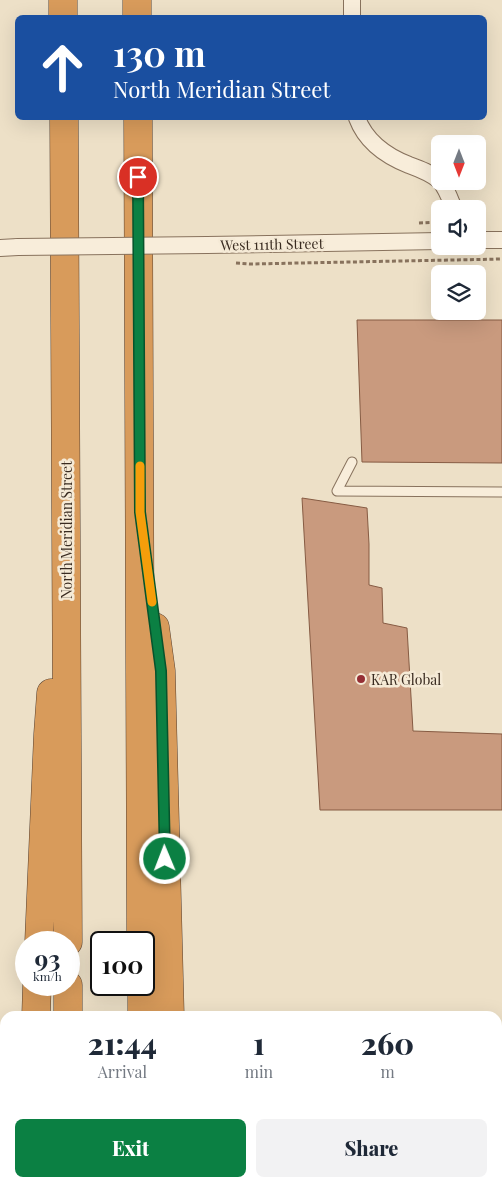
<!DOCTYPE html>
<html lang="en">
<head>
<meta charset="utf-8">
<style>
  body { margin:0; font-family:"Playfair Display",serif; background:#f2f2f3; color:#1f2937; height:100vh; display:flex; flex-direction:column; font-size:19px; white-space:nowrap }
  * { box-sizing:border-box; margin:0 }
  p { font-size:16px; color:#747a83 }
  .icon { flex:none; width:28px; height:28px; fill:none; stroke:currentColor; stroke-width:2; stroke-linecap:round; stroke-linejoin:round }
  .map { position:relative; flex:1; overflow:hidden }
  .sheet { position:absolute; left:0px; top:1011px; width:502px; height:176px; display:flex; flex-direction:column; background:#fff; border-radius:15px 15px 0 0; box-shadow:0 5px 20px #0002 }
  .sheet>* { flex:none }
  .hud { position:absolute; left:15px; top:15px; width:472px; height:105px; border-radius:8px; box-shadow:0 5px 20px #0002; background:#1a4fa0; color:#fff; overflow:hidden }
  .needle { width:32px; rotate:180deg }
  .fabs { position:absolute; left:431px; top:135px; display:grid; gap:10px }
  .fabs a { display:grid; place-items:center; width:55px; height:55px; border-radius:8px; background:#fff; box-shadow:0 5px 20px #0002; font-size:25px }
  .speed { position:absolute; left:15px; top:931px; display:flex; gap:10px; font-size:25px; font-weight:700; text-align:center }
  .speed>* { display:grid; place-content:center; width:65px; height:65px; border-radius:50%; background:#fff; box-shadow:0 5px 20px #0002; line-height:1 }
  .speed small { font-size:12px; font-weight:400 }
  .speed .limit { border:2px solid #111; border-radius:8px; background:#fff; color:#111 }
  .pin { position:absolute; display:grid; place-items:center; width:42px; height:42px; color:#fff; margin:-21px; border:2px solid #fff; border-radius:50%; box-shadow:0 1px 5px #0007 }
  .me { position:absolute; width:55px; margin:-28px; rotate:359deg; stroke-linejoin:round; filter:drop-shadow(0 0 4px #0008) }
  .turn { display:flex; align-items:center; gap:18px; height:105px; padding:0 15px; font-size:22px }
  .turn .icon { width:65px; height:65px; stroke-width:2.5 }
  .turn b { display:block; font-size:35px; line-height:42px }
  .eta { display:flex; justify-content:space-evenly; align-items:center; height:85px; text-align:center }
  .eta b { font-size:30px; font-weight:800; line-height:35px }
  .cta { display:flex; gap:10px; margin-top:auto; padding:10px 15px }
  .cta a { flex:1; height:58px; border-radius:8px; background:#0b8043; color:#fff; font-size:20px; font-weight:800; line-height:58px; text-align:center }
  .cta a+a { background:#f2f2f3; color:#1f2937 }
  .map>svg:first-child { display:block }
</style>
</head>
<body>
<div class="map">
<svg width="502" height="1187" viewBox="0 0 502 1187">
  <rect width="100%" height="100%" fill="#ede0c7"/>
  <path fill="#c99a7e" stroke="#865b43" d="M357 320H502V463L362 462Z
    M302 498 367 508 369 544V585L382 588 383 623 407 628 413 731 502 734V810H320Z
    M355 1182H454L455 1187H355Z"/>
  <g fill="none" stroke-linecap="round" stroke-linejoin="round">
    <g stroke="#88725d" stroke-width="11">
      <path id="service" d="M352 462 337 491 502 492"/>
    </g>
    <g stroke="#88725d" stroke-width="18">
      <path id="minor" d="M352 0V18
        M357 118C366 142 386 156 409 165 420 169 431 173 440 181 447 189 450 199 454 209
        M478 240H502
        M207 245 440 241
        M0 248 18 247"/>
    </g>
    <g stroke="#564031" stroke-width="29">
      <path id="motorway" d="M63 0V18
        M137 0V18
        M64 118 68 942
        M138 118 141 942
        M155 627 161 671 170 1016
        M39 942 48 734 51 693
        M68 985V1016
        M142 985V1016
        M36 1016 37 985
        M69 1182V1187
        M142 1182V1187
        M174 1182V1187
        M28 1187V1182"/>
    </g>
    <path stroke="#88725d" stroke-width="3" stroke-dasharray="4 2.5" stroke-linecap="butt" d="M419 223 440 222
      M236 263 250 264 502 259"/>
    <use href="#service" stroke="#f8edda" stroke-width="9"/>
    <use href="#minor" stroke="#f8edda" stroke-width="16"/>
    <use href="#motorway" stroke="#d89b5b" stroke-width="28"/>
    <g stroke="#88725d" stroke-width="18" stroke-linecap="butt">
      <path id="minor-bridge" d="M18 247 207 245"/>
    </g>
    <use href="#minor-bridge" stroke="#f8edda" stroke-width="16"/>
  </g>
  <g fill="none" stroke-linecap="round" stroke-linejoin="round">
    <g stroke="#07532c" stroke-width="12">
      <path id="route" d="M138 177 140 512 161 671 165 859"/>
    </g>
    <use href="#route" stroke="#0b8043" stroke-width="9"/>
    <path stroke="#f59e0b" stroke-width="9" d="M140 466V512L152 602"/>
  </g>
  <circle fill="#952f35" stroke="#f5ead6" stroke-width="2" cx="361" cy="679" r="5"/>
  <g text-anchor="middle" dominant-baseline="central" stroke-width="5" stroke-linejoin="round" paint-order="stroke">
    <g font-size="14" fill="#392b20" stroke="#f5ead6">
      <text transform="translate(272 244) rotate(-1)">West 111th Street</text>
      <text transform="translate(66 530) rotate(-90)">North Meridian Street</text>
    </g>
    <g font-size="14" fill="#392b20" stroke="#f5ead6" text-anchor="start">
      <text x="371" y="679">KAR Global</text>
    </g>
  </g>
</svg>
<div class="fabs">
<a><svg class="needle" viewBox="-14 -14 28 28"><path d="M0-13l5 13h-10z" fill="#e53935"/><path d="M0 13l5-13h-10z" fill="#747a83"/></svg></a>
<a><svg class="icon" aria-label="sound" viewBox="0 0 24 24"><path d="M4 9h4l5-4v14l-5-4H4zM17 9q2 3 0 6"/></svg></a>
<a><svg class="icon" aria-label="layers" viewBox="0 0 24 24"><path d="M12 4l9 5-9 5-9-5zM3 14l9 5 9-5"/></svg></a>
</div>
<div class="speed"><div>93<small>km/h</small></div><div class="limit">100</div></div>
<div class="pin" style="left:138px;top:177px;background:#d93025"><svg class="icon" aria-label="arrive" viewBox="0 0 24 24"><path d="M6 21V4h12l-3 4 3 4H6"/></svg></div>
<svg class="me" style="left:165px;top:859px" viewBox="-20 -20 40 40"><circle r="17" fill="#0b8043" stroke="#fff" stroke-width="3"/><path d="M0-11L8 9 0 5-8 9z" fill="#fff"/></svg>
<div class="hud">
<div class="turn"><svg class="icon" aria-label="ahead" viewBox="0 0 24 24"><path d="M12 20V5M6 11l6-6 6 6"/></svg><div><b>130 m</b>North Meridian Street</div></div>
</div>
<section class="sheet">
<div class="eta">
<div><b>21:44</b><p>Arrival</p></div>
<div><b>1</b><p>min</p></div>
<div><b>260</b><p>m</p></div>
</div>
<div class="cta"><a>Exit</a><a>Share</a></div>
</section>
</div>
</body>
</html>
